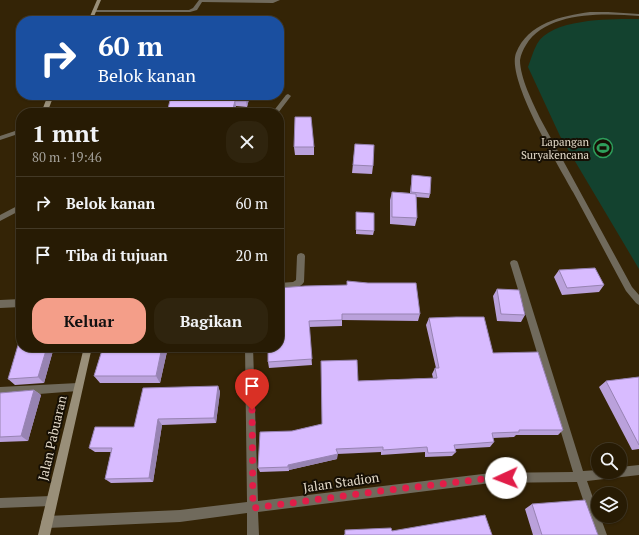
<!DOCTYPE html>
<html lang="id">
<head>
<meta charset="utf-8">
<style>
  body { margin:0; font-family:"PT Serif",serif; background:#2f240e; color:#f1f3f6; height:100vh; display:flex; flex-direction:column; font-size:15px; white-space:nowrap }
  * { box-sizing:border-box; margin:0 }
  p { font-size:13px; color:#a4a19a }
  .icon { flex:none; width:22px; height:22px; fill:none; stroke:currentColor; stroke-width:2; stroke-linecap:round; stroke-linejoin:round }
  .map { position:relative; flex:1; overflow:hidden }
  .drawer { position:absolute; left:16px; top:108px; width:268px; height:244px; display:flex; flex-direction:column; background:#271b04; border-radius:16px; box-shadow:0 1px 3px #0004,0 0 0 1px #433926 }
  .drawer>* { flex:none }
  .banner { position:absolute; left:16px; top:16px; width:268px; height:84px; border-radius:16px; box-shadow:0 1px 3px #0004,0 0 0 1px #433926; background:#1a4fa0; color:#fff; overflow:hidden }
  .fabs { position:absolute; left:591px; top:443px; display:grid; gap:8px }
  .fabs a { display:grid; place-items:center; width:36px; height:36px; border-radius:50%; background:#271b04; box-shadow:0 1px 3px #0004,0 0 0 1px #433926; font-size:20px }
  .pin { position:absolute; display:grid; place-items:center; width:34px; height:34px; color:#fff; margin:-41px -17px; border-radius:50% 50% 50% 0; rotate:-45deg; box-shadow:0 0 4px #0007 }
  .pin .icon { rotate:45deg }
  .me { position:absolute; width:44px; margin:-22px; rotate:268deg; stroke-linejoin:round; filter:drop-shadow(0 0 3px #0008) }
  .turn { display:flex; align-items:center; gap:14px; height:84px; padding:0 16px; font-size:18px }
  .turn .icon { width:52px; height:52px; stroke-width:2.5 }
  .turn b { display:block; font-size:28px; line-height:34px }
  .round { display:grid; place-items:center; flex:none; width:42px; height:42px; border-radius:16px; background:#2f240e }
  .summary { display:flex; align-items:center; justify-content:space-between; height:68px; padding:0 16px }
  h1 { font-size:24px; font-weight:800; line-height:30px }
  .action { display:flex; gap:8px; margin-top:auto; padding:8px 16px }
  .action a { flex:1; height:46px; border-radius:16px; background:#f49e89; color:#111; font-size:16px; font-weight:800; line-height:46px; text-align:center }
  .action a+a { background:#2f240e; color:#f1f3f6 }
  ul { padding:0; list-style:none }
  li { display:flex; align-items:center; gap:12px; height:52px; padding:0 16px; border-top:1px solid #433926 }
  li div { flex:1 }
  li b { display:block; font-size:15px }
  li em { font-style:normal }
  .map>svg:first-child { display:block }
</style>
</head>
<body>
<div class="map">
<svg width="639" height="535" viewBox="0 0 639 535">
  <rect width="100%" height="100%" fill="#342406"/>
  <path fill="#13422f" d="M632 19H639V269L560 136 528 67C531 59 533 51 537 44 551 19 608 19 632 19Z"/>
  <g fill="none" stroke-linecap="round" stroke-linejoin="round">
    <path fill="#706a5c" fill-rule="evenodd" d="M590 12H608L639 14V16C605 13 546 11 526 45 523 50 521 54 520 60 520 78 533 103 541 120L632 287 639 295V305L636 303 626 291C608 258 591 225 573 192 559 166 506 79 516 53 528 23 561 16 590 12Z
      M51 496 55 497 56 501 55 505 51 506 0 508V498Z"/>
    <path fill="#706a5c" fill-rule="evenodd" d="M199 0H280L273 3 202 2 197 10 190 12H94L92 11 94 10H189L193 8Z
      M288 94 291 96 278 113H272L286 95Z
      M21 129V133L0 140V136Z
      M21 204V210L0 221V215Z
      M301 253 304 254 305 256 304 282C299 290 288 289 279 289V283L293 282 296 280 297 256 298 254Z
      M514 260 517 261 518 263 583 471 598 470V472H620V467L639 465V475L587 481 598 512V516H600L607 535H595L577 482 491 483 258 512 259 535H247V513L180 522 47 528 43 526 41 522 43 518 47 516 180 510 247 502 245 347H253L258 501 491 473 573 472 510 263 511 261Z
      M21 299V307L0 308V300Z
      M78 383 81 384 83 387 81 390 78 391 0 397V387Z"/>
    <path fill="#998f79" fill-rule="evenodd" d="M97 0H101L92 21H88Z
      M48 95H54L47 113H41Z
      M84 347H92L50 535H38Z"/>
  </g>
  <path fill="#baa1db" d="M250 95 247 107 236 106 234 113H167Z
    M355 144 373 166 372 174 352 173Z
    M294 147H314V155H295Z
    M412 175 430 194 429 198 416 197 417 218 415 226 390 224V200L392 192 410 193Z
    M356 212 374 231 373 235 356 234Z
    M559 270 604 285 599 292 562 295 554 277Z
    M279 288 420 314 418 321 342 320V326L309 327 312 365 269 368 268 362Z
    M497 289 525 315 521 322 497 321 493 296Z
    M429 318 493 353 563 430 558 435H516L514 437 493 438 494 442 490 447 455 449 456 452 452 456 425 457V452L381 455V452L337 454V459L289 470V471L260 472 258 468 292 431 322 424 358 381 433 378 432 374 435 368H436L426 325Z
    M21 347H58H54L44 383 15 385 8 379Z
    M103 347H168L160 383H100L94 376Z
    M639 377V449L632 450 599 387 606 381Z
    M218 386 220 392 216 423 162 425 153 482 111 483 105 479 111 452H95L89 448 134 427Z
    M34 390 41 395 28 441 0 442V393Z
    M532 504 598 535H533L525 509Z"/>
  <path fill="#9783b2" d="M248 95H250L247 107 246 101Z
    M235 101 236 106 234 113H232Z
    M47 347H54L44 383 38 377Z
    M162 347H168L160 383 156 376Z
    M218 386 220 392 216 423 214 418Z
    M34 390 41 395 28 441 21 436Z
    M158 419 162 425 153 482 149 478Z
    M338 454 337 459 289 470V471L288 465Z"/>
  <path fill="#d8bbff" stroke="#9783b2" d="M196 95H248L246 101H235L232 112H228V113H209L210 112 167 113 171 96Z
    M295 117H311L314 147H294Z
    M355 144 374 145 373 166 353 165Z
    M412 175 431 177 430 194 411 192Z
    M392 192 416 194 417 218 392 217Z
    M356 212 374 213V231L356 230Z
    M595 268 604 285 567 288 559 270Z
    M347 281 368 283H416L420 314H342V320L309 321 312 359 268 362V347H279V288L305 286 347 285Z
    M497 289 519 290 525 315 501 314Z
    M456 317H484L493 353 538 352 563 430H519V432L492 433 494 442 454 445 456 452 428 453 427 447 383 450V447L336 449 338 454 288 465V467L258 468 260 432 292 431 322 424 321 361 357 360 358 381 437 378 435 368H439L429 318Z
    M21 335V347H47L38 377 8 379Z
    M103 347H162L156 376H94Z
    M639 377V445L606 381Z
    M218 386 214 418 158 419 149 478 105 479 112 448H89L95 427H134L143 388Z
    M34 390 21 436 0 437V393Z
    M585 500 598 535H542L532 504Z
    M485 515 492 535H344H345V530L391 528 392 531Z"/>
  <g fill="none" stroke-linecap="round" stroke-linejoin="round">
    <path stroke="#e11d48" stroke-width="7" stroke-dasharray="0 12.6" d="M252 410 253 508 373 492 491 478H506"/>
  </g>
  <defs>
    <g id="stadium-ring" transform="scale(1)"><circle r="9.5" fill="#160f04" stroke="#2e9e5b" stroke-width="1.5"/><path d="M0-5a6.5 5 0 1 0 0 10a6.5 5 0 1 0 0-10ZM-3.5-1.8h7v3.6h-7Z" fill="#2e9e5b"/></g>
  </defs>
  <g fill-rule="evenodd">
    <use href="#stadium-ring" x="603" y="148"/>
  </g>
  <g text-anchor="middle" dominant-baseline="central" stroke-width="4" stroke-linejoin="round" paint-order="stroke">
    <g font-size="11" fill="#e3d9c8" stroke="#160f04" text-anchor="end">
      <text x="589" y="142">Lapangan<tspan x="589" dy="13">Suryakencana</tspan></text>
    </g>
    <g font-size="13" fill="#e3d9c8" stroke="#160f04">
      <text transform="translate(52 438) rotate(-77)">Jalan Pabuaran</text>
      <text transform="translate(341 482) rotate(-8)">Jalan Stadion</text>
    </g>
  </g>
</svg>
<div class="fabs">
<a><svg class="icon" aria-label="search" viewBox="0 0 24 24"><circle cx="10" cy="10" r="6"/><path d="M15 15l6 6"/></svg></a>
<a><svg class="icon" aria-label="layers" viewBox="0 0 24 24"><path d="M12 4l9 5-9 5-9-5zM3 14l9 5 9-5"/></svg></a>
</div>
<div class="pin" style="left:252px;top:410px;background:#d93025"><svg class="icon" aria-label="arrive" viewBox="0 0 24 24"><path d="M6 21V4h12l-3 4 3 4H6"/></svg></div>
<svg class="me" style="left:506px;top:478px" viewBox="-20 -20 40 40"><circle r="19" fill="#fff"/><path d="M0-13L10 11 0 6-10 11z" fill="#e11d48"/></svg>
<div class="banner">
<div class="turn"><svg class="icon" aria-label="right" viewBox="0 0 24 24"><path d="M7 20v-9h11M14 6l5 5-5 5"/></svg><div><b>60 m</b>Belok kanan</div></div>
</div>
<section class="drawer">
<div class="summary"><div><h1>1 mnt</h1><p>80 m · 19:46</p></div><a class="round"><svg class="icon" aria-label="close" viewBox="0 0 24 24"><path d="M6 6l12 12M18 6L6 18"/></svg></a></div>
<ul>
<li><svg class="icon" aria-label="right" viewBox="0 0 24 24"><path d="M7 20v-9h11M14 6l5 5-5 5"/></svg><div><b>Belok kanan</b></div><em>60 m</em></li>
<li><svg class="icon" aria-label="arrive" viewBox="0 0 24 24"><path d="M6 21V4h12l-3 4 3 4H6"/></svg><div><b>Tiba di tujuan</b></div><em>20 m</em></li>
</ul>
<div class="action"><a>Keluar</a><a>Bagikan</a></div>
</section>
</div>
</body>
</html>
